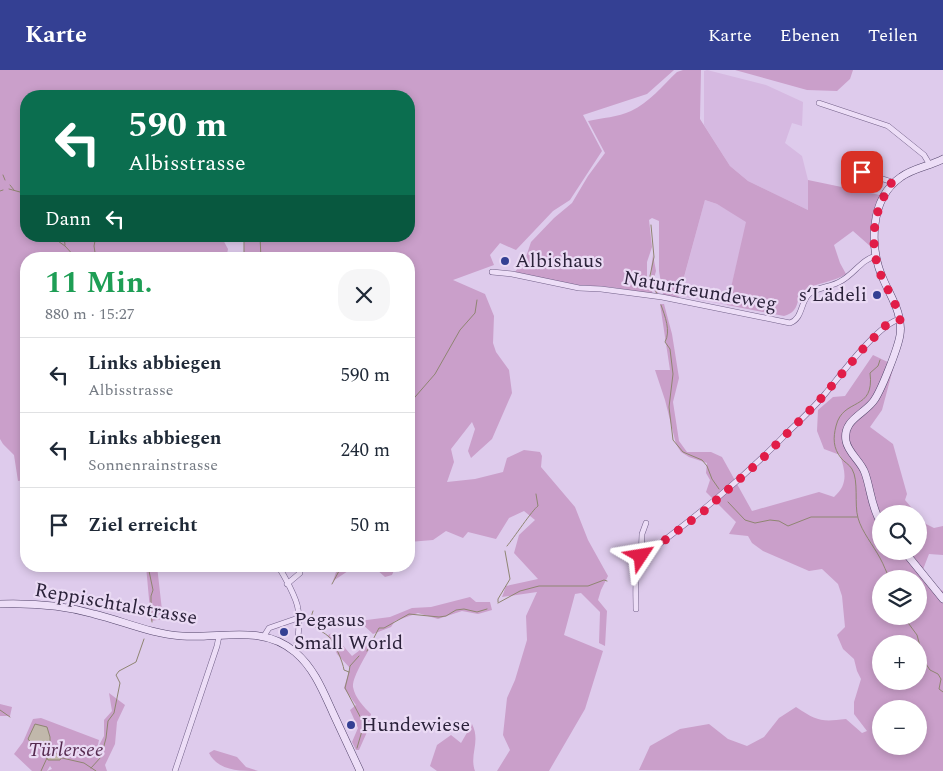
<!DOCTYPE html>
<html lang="de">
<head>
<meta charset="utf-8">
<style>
  body { margin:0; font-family:Spectral,serif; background:#f6f6f7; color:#1f2937; height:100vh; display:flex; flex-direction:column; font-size:19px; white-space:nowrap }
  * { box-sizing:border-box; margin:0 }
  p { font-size:16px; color:#747a83 }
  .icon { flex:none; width:28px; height:28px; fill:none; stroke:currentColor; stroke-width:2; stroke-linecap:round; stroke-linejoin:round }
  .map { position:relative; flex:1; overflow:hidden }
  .sheet { position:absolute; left:20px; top:182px; width:395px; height:320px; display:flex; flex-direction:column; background:#fff; border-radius:20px; box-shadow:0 2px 8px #0003 }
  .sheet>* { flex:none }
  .hud { position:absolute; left:20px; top:20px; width:395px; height:152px; border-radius:20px; box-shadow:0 2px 8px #0003; background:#0b6e4f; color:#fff; overflow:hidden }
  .fabs { position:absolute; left:872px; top:435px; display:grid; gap:10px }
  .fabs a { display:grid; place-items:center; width:55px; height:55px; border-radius:50%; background:#fff; box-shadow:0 2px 8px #0003; font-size:25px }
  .pin { position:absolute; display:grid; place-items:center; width:42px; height:42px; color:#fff; margin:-21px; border-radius:10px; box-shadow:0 2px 8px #0006 }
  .me { position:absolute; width:55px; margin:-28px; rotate:57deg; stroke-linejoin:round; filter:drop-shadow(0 0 4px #0008) }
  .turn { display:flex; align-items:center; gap:18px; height:105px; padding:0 25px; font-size:22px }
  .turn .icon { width:65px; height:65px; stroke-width:2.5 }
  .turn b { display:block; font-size:35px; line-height:42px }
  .then { display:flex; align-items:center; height:48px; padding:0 25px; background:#0003; gap:10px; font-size:19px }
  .round { display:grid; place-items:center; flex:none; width:52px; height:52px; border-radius:20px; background:#f6f6f7 }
  .head { display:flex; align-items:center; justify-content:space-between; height:85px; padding:0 25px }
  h1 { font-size:30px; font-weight:700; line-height:38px; color:#1e9e55 }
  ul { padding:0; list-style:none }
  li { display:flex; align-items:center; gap:15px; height:75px; padding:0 25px; border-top:1px solid #e0e1e3 }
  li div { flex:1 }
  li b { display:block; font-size:19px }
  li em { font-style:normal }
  header { display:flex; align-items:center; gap:30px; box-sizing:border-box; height:70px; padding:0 25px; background:#344093; color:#fff }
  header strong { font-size:24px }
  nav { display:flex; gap:28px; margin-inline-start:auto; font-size:18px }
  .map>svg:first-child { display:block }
</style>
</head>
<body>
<header>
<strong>Karte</strong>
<nav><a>Karte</a><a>Ebenen</a><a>Teilen</a></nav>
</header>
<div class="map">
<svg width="943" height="701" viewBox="0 0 943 701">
  <rect width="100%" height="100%" fill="#decbec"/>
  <path fill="#d6b9e1" d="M707 0 766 15 803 32 802 56 792 53 785 73 802 86 808 110V140L748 111 730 96 704 55V1Z
    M705 130 717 134 747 151 727 235 679 226Z"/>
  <path fill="#ca9fca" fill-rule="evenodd" d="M0 0H674L647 24 583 45 602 81 570 130 553 141 516 180 500 173 490 185 494 195 453 210 485 224 494 246 493 273 496 282 509 300 512 323 492 369 471 388 468 381 475 359 472 352 451 379 454 392 447 412 475 409 503 402 507 388 524 380 540 382 542 386 541 397 575 437 588 470 608 506 601 520 598 530 607 541 605 576 599 573 600 542 581 523 575 524 564 565 603 581 585 639 549 701H497L510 680 503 665 507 628 515 610 527 570 526 546 537 522 502 527 506 516 538 509 514 483 519 465 535 450 524 441 509 448 496 469 468 462 463 468 446 461 433 470 409 472V189H245C243 181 245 174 244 166H254L255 168 261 166H409V26H26V166H221L228 179 226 189H26V410L18 411 14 385 3 374 0 369Z
    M683 0H701L700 49 730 96 748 111 808 140V110L880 125C872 142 870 157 870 176L853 161 834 175 840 193 846 204C834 212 815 213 805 220 794 228 802 241 784 246L727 235 746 152 717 134 705 130 678 229 663 225 659 201V151L652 148 649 150 652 177 647 192V209L653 224 610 217 565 214 515 202 526 187 531 172 554 148 572 133 588 106 605 83 588 51C602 48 618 47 631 41 649 33 663 15 677 2Z
    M735 0H853L850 9 837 21 807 20Z
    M653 185 656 201 654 208 659 222 656 224C649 211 651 199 653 185Z
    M660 234H664L672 264 679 308 673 332 679 371 687 382H711L722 387 752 441 819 422 834 427C849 414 845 401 840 385L824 379 817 361 818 340 833 327 845 326 873 285 894 295 882 340 870 357 893 374 907 424 905 430 917 444H881V481H919V446L926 454 934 458 943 456V485L929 484 922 502 935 517 943 521V701L639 700 650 676 680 659 709 654 728 669 747 676 764 667 779 648 796 637C817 651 821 652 846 649L862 663 867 661 854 644V632L861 609 857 601 854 589 843 579 837 565 845 557 842 526 838 514 822 499 809 501 763 481 752 473 748 466 729 464 736 452 706 422 710 410 706 403 707 393 689 387 681 382 676 374 665 330 655 300H670ZM881 509H919V546H881ZM881 574H919V611H881ZM881 639H919V676H881Z
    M146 496H157L163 549 151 551Z
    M338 496H351L348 501 333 511Z
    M375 496H396L392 505 385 507 376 499Z
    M470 527 476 532H490L492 540 478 544 462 541 438 549 418 543 395 551 391 557 373 564 359 551 390 547 412 538 431 537Z
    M332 563 352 586 368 574H372C367 584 352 607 353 617 355 628 364 637 371 644L367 662 359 680H356L352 672 358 658 350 640 356 635 344 618 350 598 337 584 328 565Z
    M109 623 125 635 117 652 115 674 105 695 107 701H47L52 699 50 696 47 701H32L14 684 23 672 33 649 41 648 99 670 97 679 104 666V650L112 641Z
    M0 634 12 637 10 646H0Z
    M472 654C481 672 469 684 475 701H437L430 696 437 675 451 665 461 673Z
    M214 680 237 687 246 697 258 701C239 701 218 701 209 683Z"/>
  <path fill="#c1b8ab" stroke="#8f8572" d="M35 654 47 657 50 667V680L53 683 63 685 60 690H48L41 677 33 675 28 669Z"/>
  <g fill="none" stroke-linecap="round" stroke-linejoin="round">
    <path stroke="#8f8572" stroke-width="1" d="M3 105 5 110
      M10 115 14 120
      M9 119 20 122 26 127
      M0 121 3 120
      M651 155 654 187 650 206 657 224
      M64 166 65 175
      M95 166 96 168
      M244 166V189
      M260 166 261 189
      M55 169 65 176 77 189
      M95 171 94 176 96 189
      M661 235C665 246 671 261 665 272L670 279 673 304 669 337 673 370 683 382 702 390 707 396 712 409 719 419
      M880 290 878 296 870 303C875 342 843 327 836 356 833 368 833 378 841 388 844 392 849 394 852 399 859 411 854 434 858 448 862 462 873 475 880 488 884 495 886 502 890 509
      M409 334 435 304 460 260 475 243 477 230
      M728 432 745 450 755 453 770 450 779 451 788 456 811 447H857
      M507 476C513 469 533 439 538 436L536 424
      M148 496 153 520 151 526V541L152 552
      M332 514 339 501V496
      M498 532V529L510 509 505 481
      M498 533 520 521 539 516H588L604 510 607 511
      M313 541 310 550C314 558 322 561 328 566 334 571 343 592 344 600L349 602 345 618 364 654 357 678
      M903 546 917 565 924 591 930 600 938 604 941 609 939 619 943 622
      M367 581 379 558H384L409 544 439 547 446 546 456 540 464 539 477 542 487 539
      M349 602 350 596 359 586
      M0 640 10 647
      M62 688 84 693 96 701
      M91 698 101 687 106 668 108 651 114 643 120 613 116 605 119 601 136 592 144 569
      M41 701 47 688"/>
    <g stroke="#716088" stroke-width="6">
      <path id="minor" d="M819 33 888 56 924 85 930 95
        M862 102 889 111 893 114
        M492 202 512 204 579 218 601 219 662 227 790 253C803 248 800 233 809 224 817 217 832 217 841 211 854 204 862 189 876 186
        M641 488 642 464 646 453
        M278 496C284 505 297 529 298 539 300 548 299 573 294 581
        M287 514 300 503 299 496
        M636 539C636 521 634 506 641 488 694 448 742 410 788 362 801 350 814 337 825 324 840 306 878 254 900 249
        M264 566 269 558 298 548
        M175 701 217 576 219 566"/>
    </g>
    <g stroke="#52436a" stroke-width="8">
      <path id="secondary" d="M881 453C871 437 871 420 865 403 861 391 848 383 846 371 842 349 866 344 875 329 882 318 898 278 900 265 903 245 892 229 884 211 869 179 869 129 901 107 913 98 930 96 943 89
        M904 481 943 529
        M0 534C32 533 63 535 94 544 123 551 151 564 182 566 221 569 262 554 295 582 314 598 323 621 333 643 342 662 351 682 360 701"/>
    </g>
    <use href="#minor" stroke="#eddef7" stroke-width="5"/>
    <use href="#secondary" stroke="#eddef7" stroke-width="7"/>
  </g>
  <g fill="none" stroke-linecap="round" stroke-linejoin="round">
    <path stroke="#e11d48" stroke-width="9" stroke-dasharray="0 16.2" d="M641 486V488L704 441 760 391 818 332 862 280 885 256 893 251 900 250C897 233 886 218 880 203 869 174 873 138 892 114L889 111 862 102"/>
  </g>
  <g fill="#344093" stroke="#eadaf4" stroke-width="2">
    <circle cx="505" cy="191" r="5"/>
    <circle cx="877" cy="225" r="5"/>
    <circle cx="284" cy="562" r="5"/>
    <circle cx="351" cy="655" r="5"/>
  </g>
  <g text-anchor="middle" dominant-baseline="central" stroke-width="4.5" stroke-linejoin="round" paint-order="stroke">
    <g font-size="20" fill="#2b223a" stroke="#eadaf4" text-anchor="start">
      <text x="515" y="191">Albishaus</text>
      <text x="867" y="225" text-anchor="end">s‘Lädeli</text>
      <text x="294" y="550">Pegasus<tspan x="294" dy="23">Small World</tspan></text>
      <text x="361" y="655">Hundewiese</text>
    </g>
    <g font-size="20" fill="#2b223a" stroke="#eadaf4">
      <text transform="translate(700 221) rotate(10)">Naturfreundeweg</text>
      <text transform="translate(116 534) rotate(10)">Reppischtalstrasse</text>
    </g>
    <g font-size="20" font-style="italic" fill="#552a4f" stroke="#eadaf4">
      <text x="66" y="680">Türlersee</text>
    </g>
  </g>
</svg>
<div class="fabs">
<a><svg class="icon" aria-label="search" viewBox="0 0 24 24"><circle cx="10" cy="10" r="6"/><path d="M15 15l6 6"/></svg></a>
<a><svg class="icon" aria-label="layers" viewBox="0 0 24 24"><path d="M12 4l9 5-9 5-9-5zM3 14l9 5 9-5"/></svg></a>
<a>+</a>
<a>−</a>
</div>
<div class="pin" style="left:862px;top:102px;background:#d93025"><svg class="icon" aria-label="arrive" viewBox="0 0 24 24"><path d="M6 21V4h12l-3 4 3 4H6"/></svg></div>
<svg class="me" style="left:641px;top:486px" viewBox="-20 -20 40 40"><path d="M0-17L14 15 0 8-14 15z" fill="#e11d48" stroke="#fff" stroke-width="4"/></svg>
<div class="hud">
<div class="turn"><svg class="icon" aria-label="left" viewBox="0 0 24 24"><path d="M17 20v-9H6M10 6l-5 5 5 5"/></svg><div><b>590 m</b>Albisstrasse</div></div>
<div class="then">Dann<svg class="icon" aria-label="left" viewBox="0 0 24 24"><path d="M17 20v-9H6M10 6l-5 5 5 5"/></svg></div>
</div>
<section class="sheet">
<div class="head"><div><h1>11 Min.</h1><p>880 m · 15:27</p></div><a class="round"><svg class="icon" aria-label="close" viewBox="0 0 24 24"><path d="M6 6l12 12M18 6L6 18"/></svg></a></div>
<ul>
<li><svg class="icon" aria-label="left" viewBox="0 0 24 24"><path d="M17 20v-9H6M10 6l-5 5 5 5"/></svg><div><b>Links abbiegen</b><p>Albisstrasse</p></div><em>590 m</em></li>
<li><svg class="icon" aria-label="left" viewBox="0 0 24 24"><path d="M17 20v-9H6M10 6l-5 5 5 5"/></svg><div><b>Links abbiegen</b><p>Sonnenrainstrasse</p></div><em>240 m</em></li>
<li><svg class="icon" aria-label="arrive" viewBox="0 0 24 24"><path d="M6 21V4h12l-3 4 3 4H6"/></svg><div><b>Ziel erreicht</b></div><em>50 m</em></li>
</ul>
</section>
</div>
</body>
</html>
